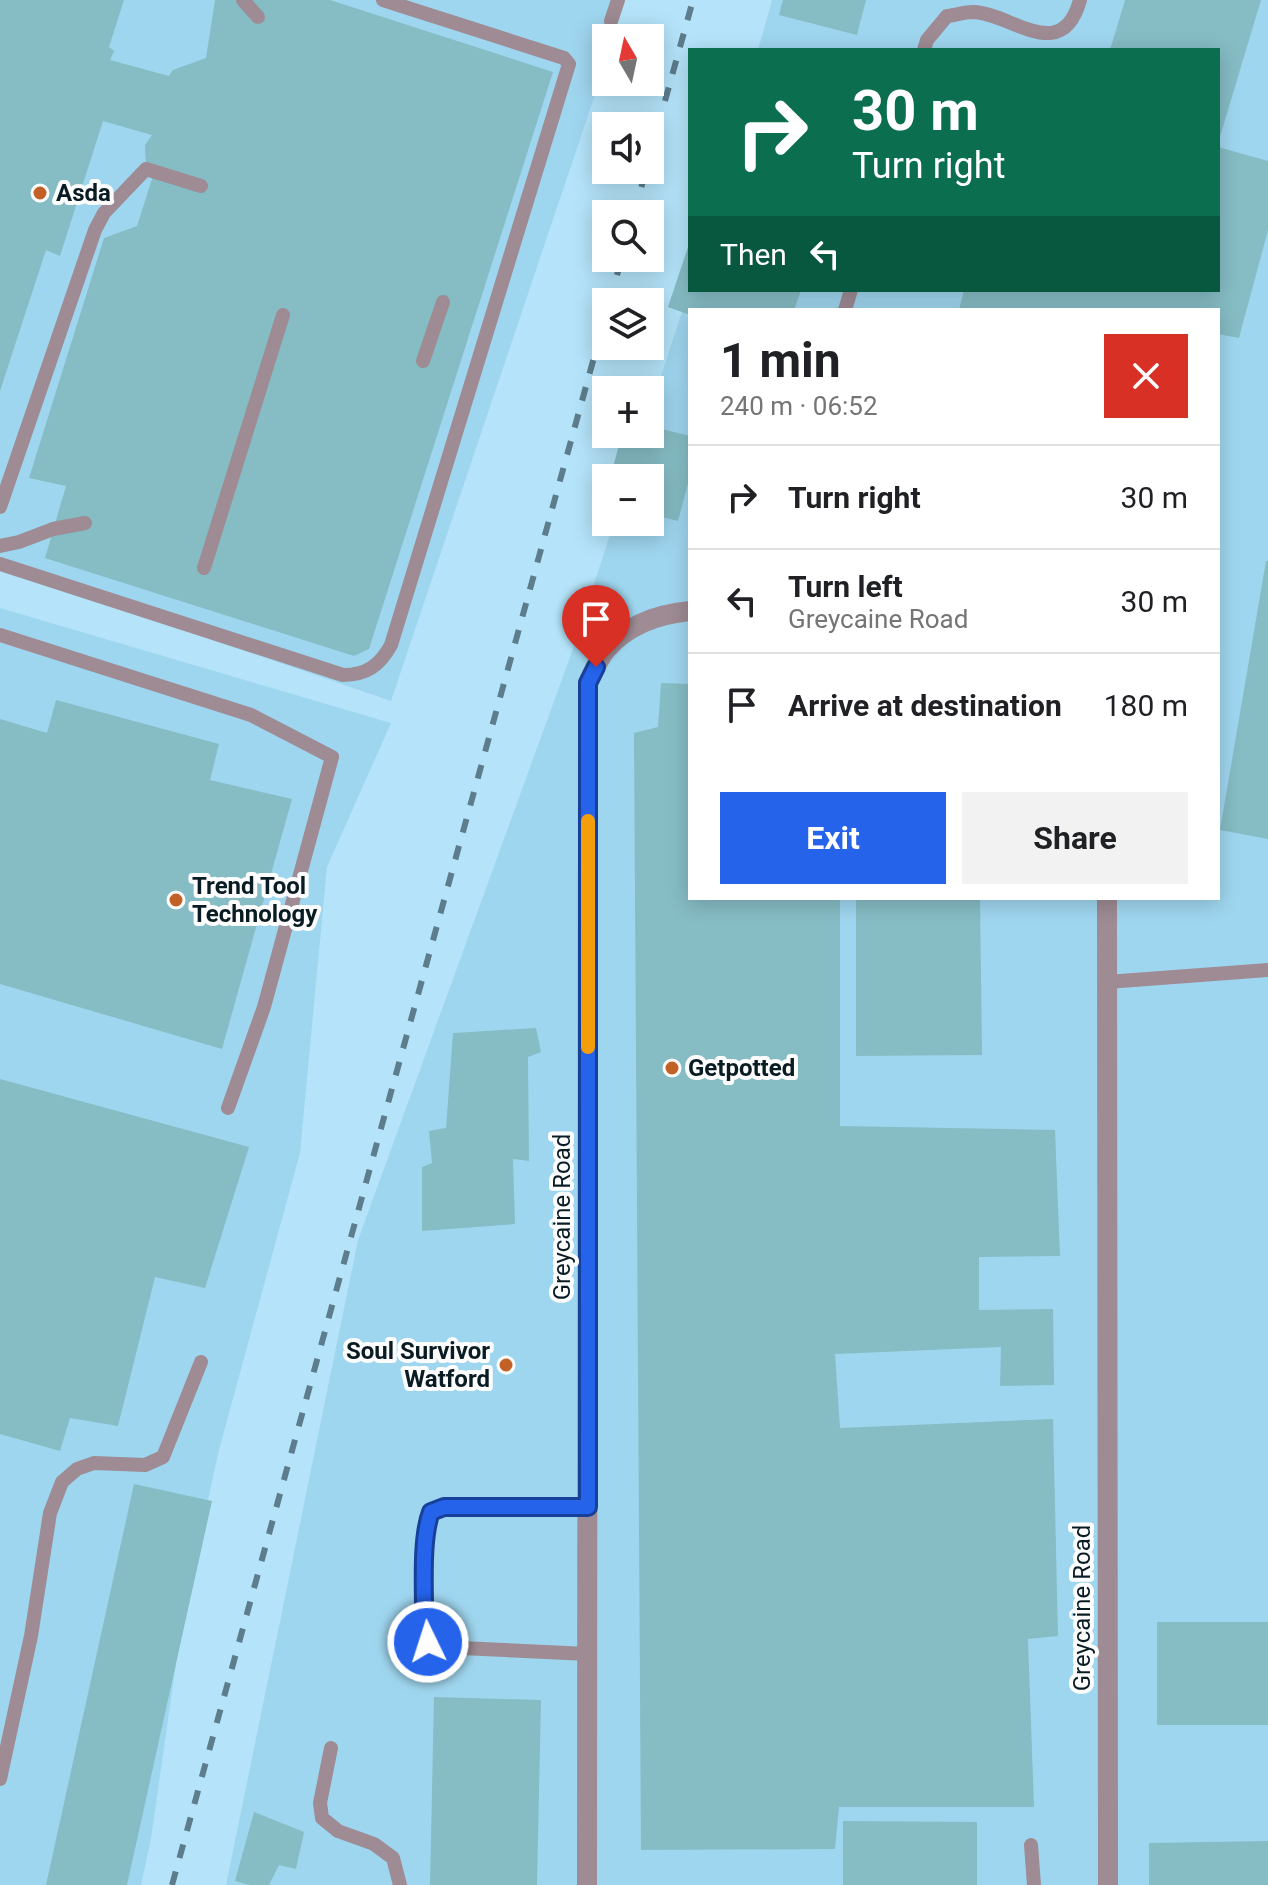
<!DOCTYPE html>
<html lang="en">
<head>
<meta charset="utf-8">
<style>
  body { margin:0; font-family:Roboto,sans-serif; background:#f2f2f2; color:#202124; height:100vh; display:flex; flex-direction:column; font-size:30px; white-space:nowrap }
  * { box-sizing:border-box; margin:0 }
  p { font-size:26px; color:#757577 }
  .icon { flex:none; width:44px; height:44px; fill:none; stroke:currentColor; stroke-width:2; stroke-linecap:round; stroke-linejoin:round }
  .map { position:relative; flex:1; overflow:hidden }
  .panel { position:absolute; left:688px; top:308px; width:532px; height:592px; display:flex; flex-direction:column; background:#fff; border-radius:0px; box-shadow:0 4px 20px #0003 }
  .panel>* { flex:none }
  .hud { position:absolute; left:688px; top:48px; width:532px; height:244px; border-radius:0px; box-shadow:0 4px 20px #0003; background:#0b6e4f; color:#fff; overflow:hidden }
  .needle { width:52px; rotate:351deg }
  .buttons { position:absolute; left:592px; top:24px; display:grid; gap:16px }
  .buttons a { display:grid; place-items:center; width:72px; height:72px; border-radius:0px; background:#fff; box-shadow:0 4px 20px #0003; font-size:40px }
  .pin { position:absolute; display:grid; place-items:center; width:68px; height:68px; color:#fff; margin:-82px -34px; border-radius:50% 50% 50% 0; rotate:-45deg; box-shadow:0 0 8px #0007 }
  .pin .icon { rotate:45deg }
  .me { position:absolute; width:88px; margin:-44px; rotate:356deg; stroke-linejoin:round; filter:drop-shadow(0 0 6px #0008) }
  .turn { display:flex; align-items:center; gap:28px; height:168px; padding:0 32px; font-size:36px }
  .turn .icon { width:104px; height:104px; stroke-width:2.5 }
  .turn b { display:block; font-size:56px; line-height:68px }
  .then { display:flex; align-items:center; height:76px; padding:0 32px; background:#0003; gap:16px; font-size:30px }
  .round { display:grid; place-items:center; flex:none; width:84px; height:84px; border-radius:0px; background:#f2f2f2 }
  .summary { display:flex; align-items:center; justify-content:space-between; height:136px; padding:0 32px }
  h1 { font-size:48px; font-weight:700; line-height:60px }
  .button { display:flex; gap:16px; margin-top:auto; padding:16px 32px }
  .button a { flex:1; height:92px; border-radius:0px; background:#2563eb; color:#fff; font-size:32px; font-weight:700; line-height:92px; text-align:center }
  .button a+a { background:#f2f2f2; color:#202124 }
  ul { padding:0; list-style:none }
  li { display:flex; align-items:center; gap:24px; height:104px; padding:0 32px; border-top:2px solid #e0e0e0 }
  li div { flex:1 }
  li b { display:block; font-size:30px }
  li em { font-style:normal }
  .map>svg:first-child { display:block }
</style>
</head>
<body>
<div class="map">
<svg width="1268" height="1885" viewBox="0 0 1268 1885">
  <rect width="100%" height="100%" fill="#b5e4fa"/>
  <path fill="#9fd6ef" fill-rule="evenodd" d="M0 0H623L613 38H606L603 71 391 701 0 567Z
    M772 0H1268V1885H226L358 1240 573 649 614 522H650V410L690 287V290H1218V50H758ZM690 310H1218V898H690Z
    M0 608 391 723 327 867 300 1153 219 1450 184 1608 151 1839 141 1885H0Z"/>
  <path fill="#86bcc4" d="M0 0H124L109 47 114 51 110 60 169 76 173 70 206 58 215 0H330L553 72 369 649 354 656 45 558 66 486 29 478 104 238 137 226 153 176 146 169 145 145 152 135 103 121 60 256 46 250 0 391Z
    M783 0H866L857 35 779 15Z
    M1125 0H1261L1219 140 1218 50H1110Z
    M1218 147 1268 161V230L1239 338 1218 334V310H959L964 290H1218Z
    M689 244 690 290H801L794 310H690V315L668 307Z
    M650 426 690 436V476L678 521 650 514V478H610L622 434H650Z
    M1266 561H1268V839L1220 830Z
    M661 683 690 684V898H840V1126L1055 1130 1060 1256 979 1257V1310L1053 1309 1054 1385 1000 1386 1001 1347 835 1354 840 1428 1053 1419 1058 1636 1028 1639 1034 1807H839L835 1849 641 1850 634 733 658 727Z
    M56 700 219 744 210 780 292 799 222 1049 0 984V719L47 733Z
    M856 898H980L982 1055 856 1056Z
    M536 1028 541 1052 528 1057 529 1161 513 1159 515 1224 422 1231V1167L432 1163 429 1131 446 1128 453 1033Z
    M0 1079 249 1147 205 1288 155 1277 118 1426 70 1418 60 1451 0 1434Z
    M134 1484 212 1501 127 1885H46Z
    M1157 1622H1268V1725H1157Z
    M434 1697 541 1700 537 1885H430Z
    M254 1812 304 1832 296 1869 279 1865 269 1885H250L235 1881Z
    M843 1821 977 1822V1885H843Z
    M1268 1841V1885H1149V1843Z"/>
  <g fill="none" stroke-linecap="round" stroke-linejoin="round">
    <path stroke="#9e8b94" stroke-width="14" d="M243 0 258 17
      M611 21 618 0
      M924 50 927 40 947 16C955 15 965 12 973 12 1011 13 1062 66 1080 0
      M845 310 851 290
      M423 361 443 302
      M0 507 95 230 104 213 146 169 201 186
      M0 546 19 542 53 529 85 523
      M0 564 343 675C367 675 380 665 391 645L569 64 564 58 383 0
      M204 568 283 315
      M0 635 251 715 332 757 264 1007 228 1108
      M1107 982 1268 970
      M588 1507H444L431 1512 427 1524 424 1630 428 1642 440 1647 588 1654
      M331 1748 320 1803 322 1818 338 1831 374 1844 393 1858 400 1885
      M0 1779 31 1636 50 1513 62 1482 77 1469 94 1463 145 1465 163 1457 201 1362
      M1031 1845 1034 1885"/>
    <path stroke="#9e8b94" stroke-width="20" d="M1107 898 1108 1885
      M587 1885 588 683C593 673 598 659 606 650 627 625 659 614 690 611"/>
    <path stroke="#5d7d8c" stroke-width="6" stroke-dasharray="14 14" stroke-linecap="butt" d="M650 155 693 0
      M634 214 646 170
      M609 302 622 258
      M172 1885 606 314"/>
  </g>
  <g fill="none" stroke-linecap="round" stroke-linejoin="round">
    <g stroke="#184099" stroke-width="20">
      <path id="route" d="M428 1642 424 1630C425 1597 420 1541 431 1512L444 1507H588V683L596 667"/>
    </g>
    <use href="#route" stroke="#2563eb" stroke-width="14"/>
    <path stroke="#f59e0b" stroke-width="14" d="M588 1047V821"/>
  </g>
  <g fill="#c36025" stroke="#fdfdfd" stroke-width="3">
    <circle cx="40" cy="193" r="8"/>
    <circle cx="176" cy="900" r="8"/>
    <circle cx="672" cy="1068" r="8"/>
    <circle cx="506" cy="1365" r="8"/>
  </g>
  <g text-anchor="middle" dominant-baseline="central" stroke-width="8" stroke-linejoin="round" paint-order="stroke">
    <g font-size="24" font-weight="bold" fill="#091c24" stroke="#fdfdfd" text-anchor="start">
      <text x="56" y="193">Asda</text>
      <text x="192" y="886">Trend Tool<tspan x="192" dy="28">Technology</tspan></text>
      <text x="688" y="1068">Getpotted</text>
      <text x="490" y="1351" text-anchor="end">Soul Survivor<tspan x="490" dy="28">Watford</tspan></text>
    </g>
    <g font-size="24" fill="#091c24" stroke="#fdfdfd">
      <text transform="translate(562 1217) rotate(-90)">Greycaine Road</text>
      <text transform="translate(1082 1608) rotate(-90)">Greycaine Road</text>
    </g>
  </g>
</svg>
<div class="buttons">
<a><svg class="needle" viewBox="-14 -14 28 28"><path d="M0-13l5 13h-10z" fill="#e53935"/><path d="M0 13l5-13h-10z" fill="#757577"/></svg></a>
<a><svg class="icon" aria-label="sound" viewBox="0 0 24 24"><path d="M4 9h4l5-4v14l-5-4H4zM17 9q2 3 0 6"/></svg></a>
<a><svg class="icon" aria-label="search" viewBox="0 0 24 24"><circle cx="10" cy="10" r="6"/><path d="M15 15l6 6"/></svg></a>
<a><svg class="icon" aria-label="layers" viewBox="0 0 24 24"><path d="M12 4l9 5-9 5-9-5zM3 14l9 5 9-5"/></svg></a>
<a>+</a>
<a>−</a>
</div>
<div class="pin" style="left:596px;top:667px;background:#d93025"><svg class="icon" aria-label="arrive" viewBox="0 0 24 24"><path d="M6 21V4h12l-3 4 3 4H6"/></svg></div>
<svg class="me" style="left:428px;top:1642px" viewBox="-20 -20 40 40"><circle r="17" fill="#2563eb" stroke="#fff" stroke-width="3"/><path d="M0-11L8 9 0 5-8 9z" fill="#fff"/></svg>
<div class="hud">
<div class="turn"><svg class="icon" aria-label="right" viewBox="0 0 24 24"><path d="M7 20v-9h11M14 6l5 5-5 5"/></svg><div><b>30 m</b>Turn right</div></div>
<div class="then">Then<svg class="icon" aria-label="left" viewBox="0 0 24 24"><path d="M17 20v-9H6M10 6l-5 5 5 5"/></svg></div>
</div>
<section class="panel">
<div class="summary"><div><h1>1 min</h1><p>240 m · 06:52</p></div><a class="round" style="background:#d93025;color:#fff"><svg class="icon" aria-label="close" viewBox="0 0 24 24"><path d="M6 6l12 12M18 6L6 18"/></svg></a></div>
<ul>
<li><svg class="icon" aria-label="right" viewBox="0 0 24 24"><path d="M7 20v-9h11M14 6l5 5-5 5"/></svg><div><b>Turn right</b></div><em>30 m</em></li>
<li><svg class="icon" aria-label="left" viewBox="0 0 24 24"><path d="M17 20v-9H6M10 6l-5 5 5 5"/></svg><div><b>Turn left</b><p>Greycaine Road</p></div><em>30 m</em></li>
<li><svg class="icon" aria-label="arrive" viewBox="0 0 24 24"><path d="M6 21V4h12l-3 4 3 4H6"/></svg><div><b>Arrive at destination</b></div><em>180 m</em></li>
</ul>
<div class="button"><a>Exit</a><a>Share</a></div>
</section>
</div>
</body>
</html>
